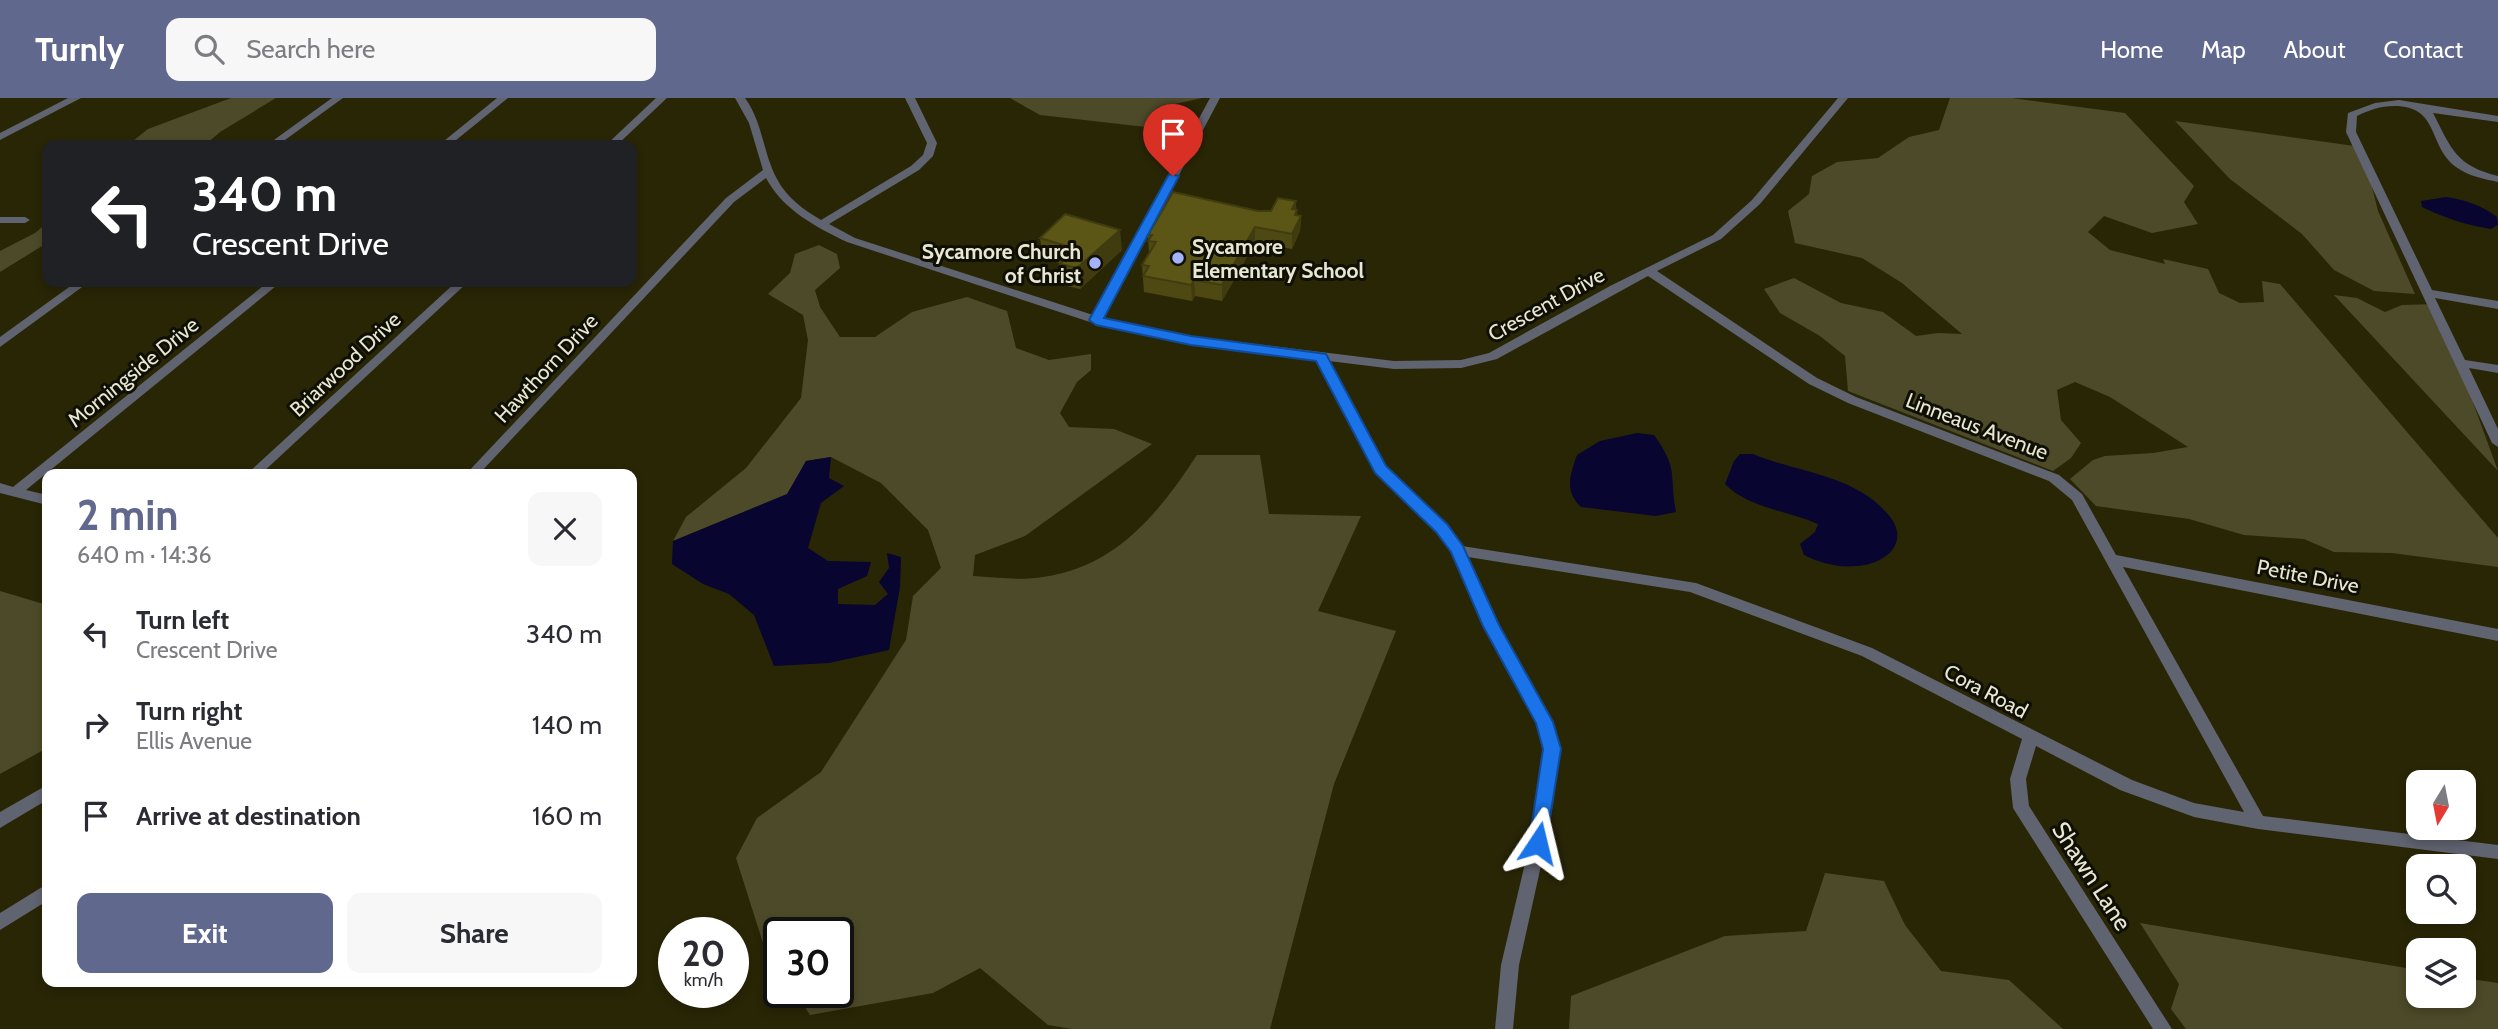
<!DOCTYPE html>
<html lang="en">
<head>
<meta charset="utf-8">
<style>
  body { margin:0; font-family:Cabin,sans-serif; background:#f7f7f7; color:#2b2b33; height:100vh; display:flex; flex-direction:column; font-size:26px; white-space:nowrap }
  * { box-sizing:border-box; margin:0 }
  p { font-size:23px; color:#7c7c81 }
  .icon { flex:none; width:38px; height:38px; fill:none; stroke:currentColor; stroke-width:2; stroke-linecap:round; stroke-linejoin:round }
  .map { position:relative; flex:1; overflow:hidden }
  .side { position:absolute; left:42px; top:371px; width:595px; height:518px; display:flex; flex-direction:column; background:#fff; border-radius:14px; box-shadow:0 4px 10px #0003 }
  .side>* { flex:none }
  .guide { position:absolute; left:42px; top:42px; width:595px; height:147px; border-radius:14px; box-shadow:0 4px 10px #0003; background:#202124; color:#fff; overflow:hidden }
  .needle { width:46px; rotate:190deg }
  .buttons { position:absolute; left:2406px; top:672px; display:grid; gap:14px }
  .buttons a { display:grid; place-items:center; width:70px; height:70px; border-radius:14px; background:#fff; box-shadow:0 4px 10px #0003; font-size:35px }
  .speed { position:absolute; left:658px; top:819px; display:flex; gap:14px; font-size:35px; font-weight:700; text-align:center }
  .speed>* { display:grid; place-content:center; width:91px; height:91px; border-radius:50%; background:#fff; box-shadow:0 4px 10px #0003; line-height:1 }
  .speed small { font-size:18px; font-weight:400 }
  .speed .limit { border:4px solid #111; border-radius:10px; background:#fff; color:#111 }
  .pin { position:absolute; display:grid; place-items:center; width:60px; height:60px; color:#fff; margin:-72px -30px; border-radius:50% 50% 50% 0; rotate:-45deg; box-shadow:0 0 7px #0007 }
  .pin .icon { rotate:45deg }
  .me { position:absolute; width:77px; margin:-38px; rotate:10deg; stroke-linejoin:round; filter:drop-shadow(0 0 5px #0008) }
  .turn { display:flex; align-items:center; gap:24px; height:147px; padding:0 35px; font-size:32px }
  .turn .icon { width:91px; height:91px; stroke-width:2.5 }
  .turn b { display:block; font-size:49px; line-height:60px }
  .round { display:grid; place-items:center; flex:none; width:74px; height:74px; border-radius:14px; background:#f7f7f7 }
  .headline { display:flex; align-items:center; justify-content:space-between; height:119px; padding:0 35px }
  h1 { font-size:42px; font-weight:700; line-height:52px; color:#61688d }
  .action { display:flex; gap:14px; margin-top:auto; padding:14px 35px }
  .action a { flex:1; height:80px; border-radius:14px; background:#61688d; color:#fff; font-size:28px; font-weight:700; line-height:80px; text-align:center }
  .action a+a { background:#f7f7f7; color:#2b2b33 }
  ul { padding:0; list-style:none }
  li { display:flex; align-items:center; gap:21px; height:91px; padding:0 35px }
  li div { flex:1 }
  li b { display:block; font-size:26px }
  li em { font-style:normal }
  header { display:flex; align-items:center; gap:42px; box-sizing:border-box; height:98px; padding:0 35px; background:#61688d; color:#fff }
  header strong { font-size:33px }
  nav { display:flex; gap:38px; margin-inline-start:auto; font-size:24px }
  .search { width:490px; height:63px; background:#f7f7f7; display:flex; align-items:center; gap:18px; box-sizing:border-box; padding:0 24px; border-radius:14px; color:#7c7c81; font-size:26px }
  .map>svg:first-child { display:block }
</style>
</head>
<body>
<header>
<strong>Turnly</strong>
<div class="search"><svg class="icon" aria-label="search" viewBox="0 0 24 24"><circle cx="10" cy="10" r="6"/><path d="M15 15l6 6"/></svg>Search here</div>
<nav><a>Home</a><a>Map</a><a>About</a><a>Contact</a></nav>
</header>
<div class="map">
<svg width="2498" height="931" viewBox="0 0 2498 931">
  <rect width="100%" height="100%" fill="#292606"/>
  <path fill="#4d4a29" d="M231 0H276L220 34 205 47H128L148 31Z
    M1010 0H1202L1157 10 1146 29 1040 17Z
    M1950 0H2012L2125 15 2194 88 2184 104 2198 126 2152 135 2104 118 2088 134 2110 152 2165 166 2163 161 2208 171 2219 195 2240 205 2264 204 2262 183 2280 186 2498 440V469L2392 455 2334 454 2304 441 2244 437 2189 421 2096 408 2070 381 2093 362 2105 358 2153 355 2188 349 2110 299 2075 284 2057 292 2061 322 2081 345 2071 360 2053 373 1848 293 1845 258 1820 238 1780 215 1764 191 1794 180 1841 205 1883 214 1916 238 1938 235 1962 236 1902 185 1862 160 1795 145 1788 113 1809 96 1812 78 1837 64 1878 60 1909 39 1939 32Z
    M2175 23 2362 49 2378 113 2415 196 2374 193 2334 172 2302 136 2230 81Z
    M47 125V145L0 174V153L35 135Z
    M819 147 837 156 840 170 815 192 820 209 840 239H875L912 214 967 199 1007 213 1016 250 1049 262 1091 256V272L1077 284 1060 315 1069 329 1114 331 1152 346 1025 438 975 457 973 478C995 479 1021 483 1043 479 1116 469 1159 415 1197 357H1260L1269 416 1361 418 1318 513 1396 533 1334 686 1270 931H1072L1048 927 980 870 933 895 810 917 795 894H838V835H779V869L763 845 736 760 757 720 821 674 906 542 913 498 941 470 928 432 881 385 831 359 806 363 788 396 673 443 686 419 746 370 801 300 808 242 803 217 768 196 790 175 795 156Z
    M2334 197 2357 200 2385 214 2402 207 2437 206 2498 373Z
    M0 493 47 507V650L0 676Z
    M1825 775 1884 783 1905 827 1941 873 2009 882 2063 931H1569L1571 898 1725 838 1806 833Z
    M2140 825 2418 872V898H2464V880L2498 885V931H2186L2171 911 2179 886Z"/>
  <path fill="#080530" d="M2446 99C2466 102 2481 107 2497 119L2498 127 2491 131C2466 127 2445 120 2422 109L2421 103Z
    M1637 335 1654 337C1679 372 1669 376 1676 414L1656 418 1581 409C1564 393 1570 377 1577 357L1600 343Z
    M1740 356H1753C1798 375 1850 376 1885 413 1913 441 1889 466 1856 468 1838 470 1820 465 1804 457L1800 446 1815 434 1818 426C1789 413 1748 410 1725 386L1734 363Z
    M831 359 829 380 844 388 821 405 808 450 828 463 871 464 867 478 838 491V506L875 507 888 496 879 484 889 470 887 455 901 459 900 489 889 552 829 565 774 568 754 517 729 496 703 486 672 466 673 443 787 396 806 363Z"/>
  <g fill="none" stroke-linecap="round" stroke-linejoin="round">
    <path fill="#606370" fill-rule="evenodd" d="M68 0H81L0 42V35Z
      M332 0H343L278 47H267Z
      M497 0H508L450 47H439Z
      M656 0H667L617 47H606Z
      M735 0H745C763 25 763 55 777 81 786 99 804 112 821 122L911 68 923 57 927 45 905 0H915L937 45 933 58 919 72 829 126 855 140 1093 217 1210 0H1220L1103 220 1191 238 1394 263 1461 262 1489 255 1610 188 1713 137 1752 102 1838 0H1848L1760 106 1721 141 1657 173 1817 280 1856 299 2059 377 2082 396 2116 457 2498 531V543L2123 469 2263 718 2498 747V761L2258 731 2194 719 2120 692 2036 648 2026 681 2029 708 2172 931H2153L2013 710 2010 681 2022 641 1862 558 1690 494 1468 459 1498 527 1552 624 1560 651 1550 727 1519 867 1513 931H1495L1501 867 1534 727 1544 651 1536 625 1484 528 1452 454 1436 434 1376 375 1316 261 1191 246 1096 226 847 144C816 129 783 112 766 80L734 104 479 376H466L726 100 763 72 749 25ZM1648 178 1809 286 1848 305 2049 383 2072 402 2244 714 2194 705 2132 682 1872 550 1696 485 1462 448 1446 426 1386 369 1329 263 1394 271 1461 270 1497 261Z
      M2399 2 2498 18V24L2433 15C2451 50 2456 68 2498 78V84C2484 81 2468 78 2456 69 2427 47 2440 8 2394 8 2381 8 2369 12 2357 18L2356 34 2432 192 2498 203V211L2435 200 2465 262 2498 267V275L2469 270 2498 331V349L2492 345 2346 34 2348 15 2375 5Z
      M0 119H25L30 122 25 125H0Z
      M76 184H89L0 249V239Z
      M268 184H281L26 392 47 397V407L0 395V385L13 389Z
      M456 184H468L261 376H247Z
      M47 687V702L0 730V714Z
      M47 786V803L0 832V815Z"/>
  </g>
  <path fill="#4e4913" d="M1296 112 1297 117 1301 118 1300 133 1292 151 1255 145 1222 203 1195 198 1192 203 1144 194 1142 167 1149 155 1148 137 1258 113Z
    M1040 140 1122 152 1080 191 1063 187 1059 165 1043 160Z"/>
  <path fill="#403c0f" d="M1296 103 1297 126 1301 118 1300 133 1292 151V111Z
    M1255 129V145L1222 203V187Z
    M1120 132 1122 152 1080 191 1077 170Z
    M1194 182 1195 198 1192 203 1191 187Z"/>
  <path fill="#5b5516" stroke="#403c0f" stroke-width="2" d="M1173 94 1258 113H1271L1278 100 1296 103 1292 111 1297 112 1295 117 1301 118 1292 136 1255 129 1222 187 1194 182 1191 187 1143 178 1149 168 1142 167 1156 144 1148 143 1152 137H1148Z
    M1065 116 1120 132 1077 170 1060 166 1062 164 1059 163 1073 150 1040 140Z"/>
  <path fill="#1a73e8" stroke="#114b97" stroke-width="2" d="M1169 76 1179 78 1104 220 1191 238 1326 256 1386 368 1447 426 1463 448 1499 527 1553 624 1561 651 1545 751H1532L1529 745 1543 651 1536 625 1483 528 1451 454 1436 434 1375 375 1316 263 1191 247 1096 227 1089 222Z"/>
  <g fill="#a4b2fc" stroke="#100f03" stroke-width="2.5">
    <circle cx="1178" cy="160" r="7"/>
    <circle cx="1095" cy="165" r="7"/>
  </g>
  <g text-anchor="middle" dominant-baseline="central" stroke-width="6" stroke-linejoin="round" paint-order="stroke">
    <g font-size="21" font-weight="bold" fill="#e8e7d4" stroke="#100f03" text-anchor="start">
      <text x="1192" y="148">Sycamore<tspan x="1192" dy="24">Elementary School</tspan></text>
      <text x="1081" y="153" text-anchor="end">Sycamore Church<tspan x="1081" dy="24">of Christ</tspan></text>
    </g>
    <g font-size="21" fill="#e8e7d4" stroke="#100f03">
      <text transform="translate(1546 206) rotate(-29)">Crescent Drive</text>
      <text transform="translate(345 266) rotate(-43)">Briarwood Drive</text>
      <text transform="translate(546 270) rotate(-47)">Hawthorn Drive</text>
      <text transform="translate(133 274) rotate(-39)">Morningside Drive</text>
      <text transform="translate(1977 328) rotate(21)">Linneaus Avenue</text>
      <text transform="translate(2308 478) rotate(11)">Petite Drive</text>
      <text transform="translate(1986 593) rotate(28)">Cora Road</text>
    </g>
    <g font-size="24" fill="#e8e7d4" stroke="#100f03">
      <text transform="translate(2092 778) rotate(57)">Shawn Lane</text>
    </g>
  </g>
</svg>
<div class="buttons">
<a><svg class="needle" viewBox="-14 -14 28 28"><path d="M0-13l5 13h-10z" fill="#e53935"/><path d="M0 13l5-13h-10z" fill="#7c7c81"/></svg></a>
<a><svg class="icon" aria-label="search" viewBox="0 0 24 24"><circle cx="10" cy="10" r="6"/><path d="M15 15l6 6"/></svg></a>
<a><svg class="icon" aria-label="layers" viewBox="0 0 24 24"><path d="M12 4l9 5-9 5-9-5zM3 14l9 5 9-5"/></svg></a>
</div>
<div class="speed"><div>20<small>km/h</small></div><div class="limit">30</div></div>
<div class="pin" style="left:1173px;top:78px;background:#d93025"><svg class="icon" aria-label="arrive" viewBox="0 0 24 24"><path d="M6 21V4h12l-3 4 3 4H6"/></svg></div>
<svg class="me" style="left:1538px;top:745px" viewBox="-20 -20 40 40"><path d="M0-17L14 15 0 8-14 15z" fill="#1a73e8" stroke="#fff" stroke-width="4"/></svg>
<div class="guide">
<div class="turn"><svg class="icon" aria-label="left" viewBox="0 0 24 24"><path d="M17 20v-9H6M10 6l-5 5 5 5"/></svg><div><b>340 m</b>Crescent Drive</div></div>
</div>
<section class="side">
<div class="headline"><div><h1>2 min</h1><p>640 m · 14:36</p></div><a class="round"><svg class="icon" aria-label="close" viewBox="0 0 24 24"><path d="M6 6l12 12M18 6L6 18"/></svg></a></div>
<ul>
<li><svg class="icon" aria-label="left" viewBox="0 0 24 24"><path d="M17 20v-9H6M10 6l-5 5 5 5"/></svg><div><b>Turn left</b><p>Crescent Drive</p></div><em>340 m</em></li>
<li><svg class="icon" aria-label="right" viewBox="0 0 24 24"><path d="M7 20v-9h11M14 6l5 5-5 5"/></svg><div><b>Turn right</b><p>Ellis Avenue</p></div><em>140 m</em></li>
<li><svg class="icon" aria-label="arrive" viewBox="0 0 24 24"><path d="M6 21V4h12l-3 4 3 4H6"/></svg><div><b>Arrive at destination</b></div><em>160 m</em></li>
</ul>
<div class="action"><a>Exit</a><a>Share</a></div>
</section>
</div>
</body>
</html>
